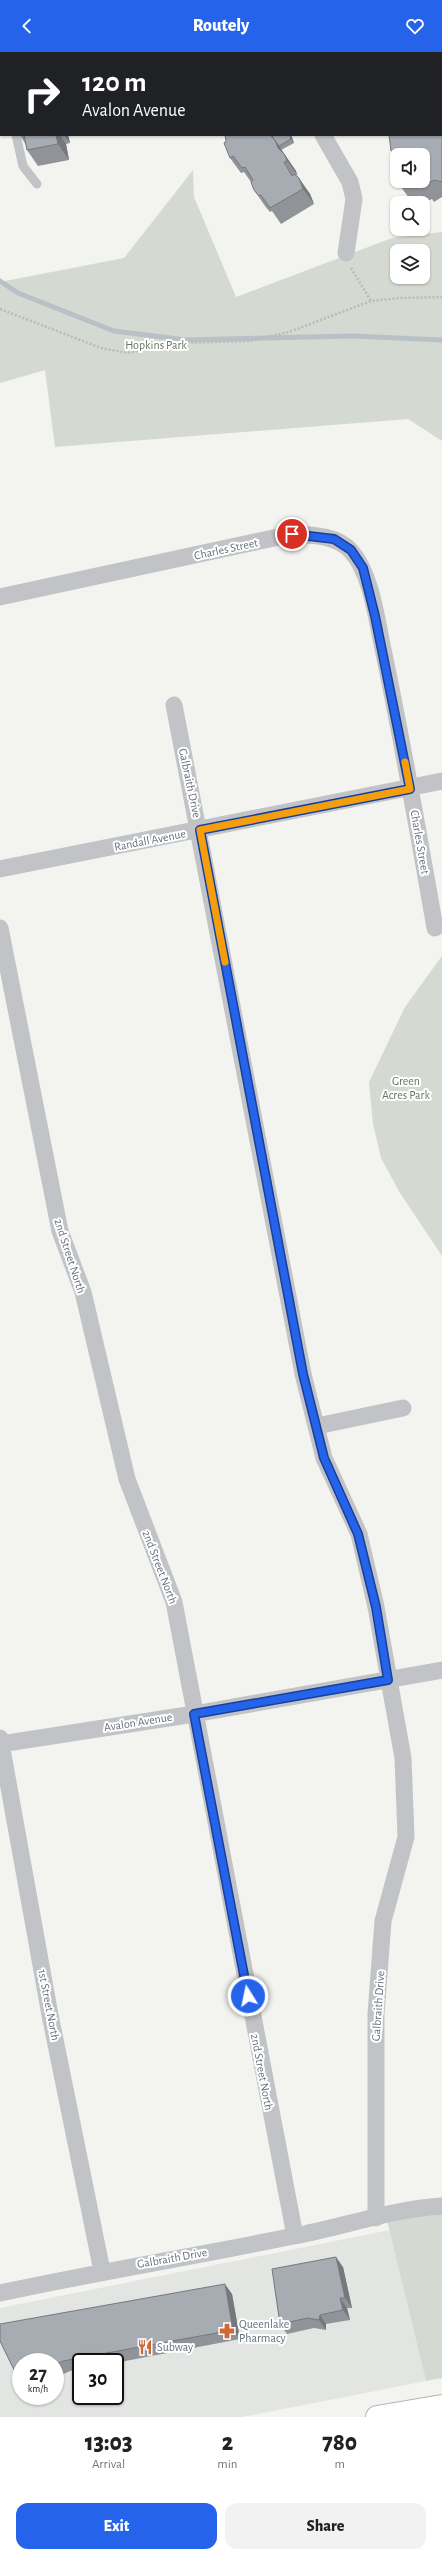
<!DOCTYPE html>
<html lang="en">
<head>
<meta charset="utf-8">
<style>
  body { margin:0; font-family:"Alegreya Sans",sans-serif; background:#f2f2f2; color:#222; height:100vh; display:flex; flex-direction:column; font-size:15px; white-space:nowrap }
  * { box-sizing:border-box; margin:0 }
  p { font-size:13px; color:#767676 }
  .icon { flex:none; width:22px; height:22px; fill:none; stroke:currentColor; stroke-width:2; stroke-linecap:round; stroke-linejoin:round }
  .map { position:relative; height:2365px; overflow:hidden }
  .drawer { display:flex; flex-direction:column; background:#fff; flex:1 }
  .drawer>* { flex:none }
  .banner { position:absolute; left:0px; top:0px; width:442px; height:84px; box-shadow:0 1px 3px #0004; background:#202124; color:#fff; overflow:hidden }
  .buttons { position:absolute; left:390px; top:96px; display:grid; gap:8px }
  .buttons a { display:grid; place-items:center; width:40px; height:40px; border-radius:8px; background:#fff; box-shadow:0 1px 3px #0004; font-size:20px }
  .speed { position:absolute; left:12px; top:2301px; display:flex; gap:8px; font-size:20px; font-weight:700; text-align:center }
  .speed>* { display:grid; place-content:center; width:52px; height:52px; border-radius:50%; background:#fff; box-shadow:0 1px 3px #0004; line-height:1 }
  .speed small { font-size:10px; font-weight:400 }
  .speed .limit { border:2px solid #111; border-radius:6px; background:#fff; color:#111 }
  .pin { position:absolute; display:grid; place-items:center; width:34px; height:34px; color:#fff; margin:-17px; border:2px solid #fff; border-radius:50%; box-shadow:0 1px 4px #0007 }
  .me { position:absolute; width:44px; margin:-22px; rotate:350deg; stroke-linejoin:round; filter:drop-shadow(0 0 3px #0008) }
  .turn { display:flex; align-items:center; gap:14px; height:84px; padding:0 16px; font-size:18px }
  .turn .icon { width:52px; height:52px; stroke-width:2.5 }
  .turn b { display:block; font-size:28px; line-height:34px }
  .eta { display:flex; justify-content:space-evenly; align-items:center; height:68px; text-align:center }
  .eta b { font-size:24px; font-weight:800; line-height:28px }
  .cta { display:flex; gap:8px; margin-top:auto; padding:8px 16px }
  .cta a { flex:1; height:46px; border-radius:12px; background:#2563eb; color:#fff; font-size:16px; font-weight:800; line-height:46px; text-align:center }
  .cta a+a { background:#f2f2f2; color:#222 }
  header { display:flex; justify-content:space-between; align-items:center; height:52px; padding:0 16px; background:#2563eb; color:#fff; font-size:18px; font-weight:800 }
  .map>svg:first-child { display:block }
</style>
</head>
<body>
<header><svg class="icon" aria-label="back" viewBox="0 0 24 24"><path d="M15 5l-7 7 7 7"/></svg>Routely<svg class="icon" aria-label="heart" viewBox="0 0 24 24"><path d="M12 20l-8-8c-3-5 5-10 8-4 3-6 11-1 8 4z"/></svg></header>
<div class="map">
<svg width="442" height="2365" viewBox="0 0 442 2365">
  <rect width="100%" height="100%" fill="#f3f3f0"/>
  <path fill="#e3e5e3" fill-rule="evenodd" d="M390 2178 426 2329 242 2365H0V2256ZM21 2310H55V2344H21ZM81 2310H115V2344H81Z"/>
  <path fill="#d4dad1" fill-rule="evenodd" d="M193 118 194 145 236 245 392 186 442 180V389L408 367 55 395 45 318 0 331V230L124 206ZM397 199H423V225H397Z
    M442 904V1204L400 1141 381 1106 373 1072 369 1030 405 955Z
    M442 2155V2326L426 2329 386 2164Z"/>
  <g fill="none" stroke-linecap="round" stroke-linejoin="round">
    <path stroke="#b9c1c6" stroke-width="5" d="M0 229 18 241 114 279 186 288 352 284 442 288"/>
    <g stroke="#b2b5b8" stroke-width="24">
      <path id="primary" d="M377 2365 442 2354"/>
    </g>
    <path stroke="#b8babc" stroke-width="2.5" stroke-dasharray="2 2" stroke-linecap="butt" d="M351 216 371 249
      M0 257 101 296 127 301 177 291 248 289 289 280 371 249 400 246 442 245"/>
    <path stroke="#c1c3c7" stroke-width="9" d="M123 0V1
      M16 83 23 114 37 132"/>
    <path stroke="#c1c3c7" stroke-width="17" d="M301 0 302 1
      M441 43H442
      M323 83 350 130 354 147 346 201
      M0 545 292 482C312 483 337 483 351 499 372 522 377 571 384 602 403 693 419 784 435 876
      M174 653 303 1322 324 1406 359 1482 376 1555 403 1706 406 1785 383 1869 376 1962V2166
      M0 817 442 729
      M0 876 60 1179 83 1240 127 1427 174 1550 295 2184
      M317 1374 403 1356
      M0 1686 50 1963 102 2219
      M0 1692 194 1662 442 1618
      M0 2241C98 2220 196 2204 294 2184 343 2175 392 2157 442 2154"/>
    <use href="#primary" stroke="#fff" stroke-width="22"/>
  </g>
  <path fill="#909499" d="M354 0H442V1H354Z
    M1 1V25L0 24V2Z
    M442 70V145L434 150 432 147 423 151 421 149 412 150 401 135 423 129 397 107 391 99Z
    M20 83H68L70 91 66 92 69 108 38 114 27 98 26 93Z
    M291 83 294 91 281 98 296 119 297 125 310 142 314 152 281 172 272 159 270 160 265 154 254 138 251 130 244 120 241 121 230 106 226 89Z
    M343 2215 352 2256H347L350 2268 326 2272V2278L314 2276 287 2282 280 2272Z
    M232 2242 240 2287 115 2311V2310H81V2317L70 2319 55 2326V2310H21V2332L0 2289Z"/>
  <path fill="#75787d" d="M42 0H52V1H42Z
    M56 83H60L66 92 69 108 58 92Z
    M64 83H68L70 91Z
    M290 83H291L294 91 291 87Z
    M275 88 296 119 298 124 278 96Z
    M299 126 310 142 314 152 303 137Z
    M336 2205 343 2215 352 2256 345 2246Z
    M225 2232 232 2242 240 2287 233 2278Z
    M340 2246 347 2256 350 2268 343 2258Z
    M320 2263 326 2272V2278L319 2268Z"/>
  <path fill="#a7acb2" stroke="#75787d" d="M5 0H42V1H3H5Z
    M79 0H108L109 1H80Z
    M246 0H251V1H241Z
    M1 1V19H0V2Z
    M441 70H442V130L434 128 423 134 421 132 411 135 410 133 401 135 399 129H423V103H397V110L395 99H391L389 83H441Z
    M24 83H56L58 92 27 98Z
    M225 83H270L275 88 278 96 285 103 287 109 284 110 292 124 294 122 299 126 303 137 270 156 261 143 259 144 254 138 251 130 253 128 245 115 242 116 233 104 230 106 224 91 226 89Z
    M272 83H290L291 87 279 94 273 86Z
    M336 2205 345 2246H340L343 2258 320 2263 319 2268 308 2266 280 2272 272 2217Z
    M225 2232 233 2278 63 2309 55 2313V2310H21V2329L20 2330 0 2289V2272Z"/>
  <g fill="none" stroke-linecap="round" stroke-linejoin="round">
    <g stroke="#184099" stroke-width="10">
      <path id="route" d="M248 1944 194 1662 388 1628 376 1555 358 1482 324 1406 303 1322 200 778 410 737 375 564 363 516 351 498 334 487 292 482"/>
    </g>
    <use href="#route" stroke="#2563eb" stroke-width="7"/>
    <path stroke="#f59e0b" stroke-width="7" d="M225 910 200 778 410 737 405 710"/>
  </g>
  <defs>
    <g id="pharmacy-bare" transform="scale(1.2)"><path d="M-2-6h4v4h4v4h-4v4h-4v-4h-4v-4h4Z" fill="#cf6834" stroke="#fff" stroke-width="2.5" paint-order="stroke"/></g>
    <g id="restaurant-bare" transform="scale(1.2)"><path d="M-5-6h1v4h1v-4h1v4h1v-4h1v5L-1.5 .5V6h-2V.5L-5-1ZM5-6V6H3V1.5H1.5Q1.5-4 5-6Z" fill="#cf6834" stroke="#fff" stroke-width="2.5" paint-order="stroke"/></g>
  </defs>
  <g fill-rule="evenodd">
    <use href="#pharmacy-bare" x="227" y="2279"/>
    <use href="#restaurant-bare" x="145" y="2295"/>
  </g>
  <g text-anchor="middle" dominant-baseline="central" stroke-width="4" stroke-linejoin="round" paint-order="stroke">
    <g font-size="12" fill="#657663" stroke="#fff">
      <text x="156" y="293">Hopkins Park</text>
      <text x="406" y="1029">Green<tspan x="406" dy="14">Acres Park</tspan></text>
    </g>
    <g font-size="12" fill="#65707e" stroke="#fff">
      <text transform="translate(226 497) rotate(-12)">Charles Street</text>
      <text transform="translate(190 731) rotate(78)">Galbraith Drive</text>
      <text transform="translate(150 788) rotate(-11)">Randall Avenue</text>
      <text transform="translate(420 790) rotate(80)">Charles Street</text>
      <text transform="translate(70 1204) rotate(72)">2nd Street North</text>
      <text transform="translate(160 1515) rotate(69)">2nd Street North</text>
      <text transform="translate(138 1670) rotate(-9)">Avalon Avenue</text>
      <text transform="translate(49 1953) rotate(79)">1st Street North</text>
      <text transform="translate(378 1954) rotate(-86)">Galbraith Drive</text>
      <text transform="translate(262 2020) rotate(79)">2nd Street North</text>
      <text transform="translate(172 2206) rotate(-10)">Galbraith Drive</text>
    </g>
    <g font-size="12" fill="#65707e" stroke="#fff" text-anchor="start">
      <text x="239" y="2272">Queenlake<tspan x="239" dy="14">Pharmacy</tspan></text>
      <text x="157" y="2295">Subway</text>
    </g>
  </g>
</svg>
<div class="buttons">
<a><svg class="icon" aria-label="sound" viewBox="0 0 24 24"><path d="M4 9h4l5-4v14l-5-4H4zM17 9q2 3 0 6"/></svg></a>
<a><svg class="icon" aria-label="search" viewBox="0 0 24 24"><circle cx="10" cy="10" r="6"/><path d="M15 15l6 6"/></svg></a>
<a><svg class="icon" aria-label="layers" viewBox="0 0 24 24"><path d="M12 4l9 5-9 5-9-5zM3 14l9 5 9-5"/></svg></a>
</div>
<div class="speed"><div>27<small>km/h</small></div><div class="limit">30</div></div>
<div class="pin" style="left:292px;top:482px;background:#d93025"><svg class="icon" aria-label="arrive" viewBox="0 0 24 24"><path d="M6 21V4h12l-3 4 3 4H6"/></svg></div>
<svg class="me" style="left:248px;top:1944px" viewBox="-20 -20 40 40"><circle r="17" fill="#2563eb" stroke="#fff" stroke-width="3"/><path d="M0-11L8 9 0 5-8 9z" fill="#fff"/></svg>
<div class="banner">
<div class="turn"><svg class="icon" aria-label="right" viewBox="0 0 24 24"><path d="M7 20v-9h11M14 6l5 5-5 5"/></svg><div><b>120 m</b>Avalon Avenue</div></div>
</div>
</div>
<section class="drawer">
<div class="eta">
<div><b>13:03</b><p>Arrival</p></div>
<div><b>2</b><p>min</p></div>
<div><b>780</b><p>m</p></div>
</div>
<div class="cta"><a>Exit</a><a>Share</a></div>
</section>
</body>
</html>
